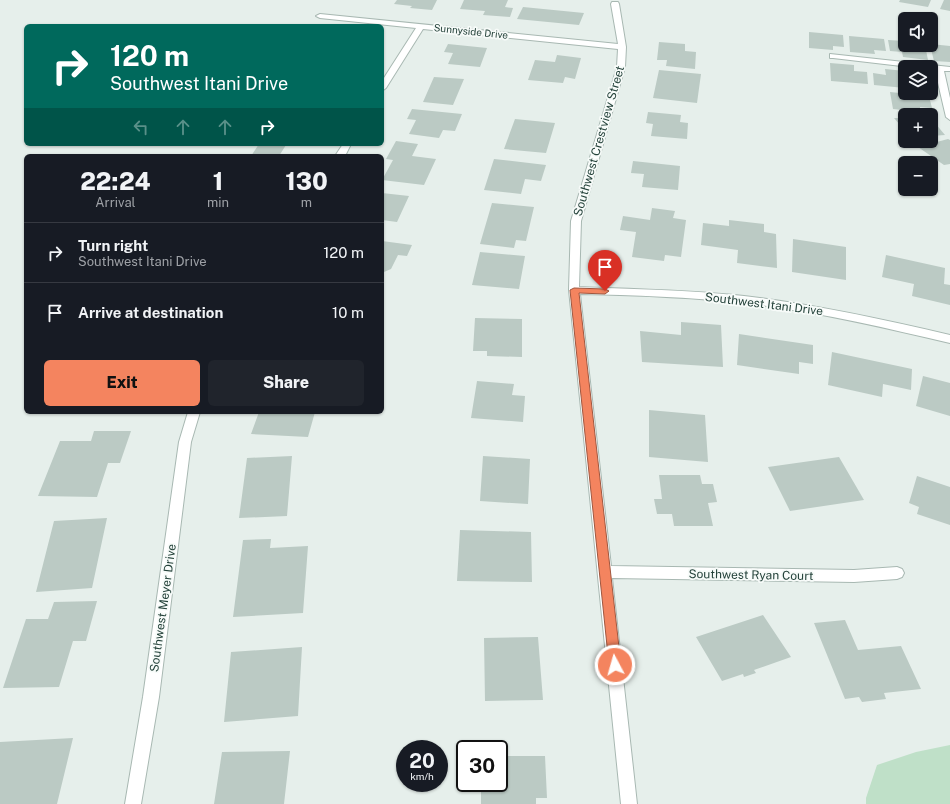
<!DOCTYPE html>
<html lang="en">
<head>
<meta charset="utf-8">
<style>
  body { margin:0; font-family:"Public Sans",sans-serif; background:#20242c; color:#f1f3f6; height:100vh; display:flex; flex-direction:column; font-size:15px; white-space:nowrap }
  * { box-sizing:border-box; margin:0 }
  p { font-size:13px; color:#9ea1a6 }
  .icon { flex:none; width:22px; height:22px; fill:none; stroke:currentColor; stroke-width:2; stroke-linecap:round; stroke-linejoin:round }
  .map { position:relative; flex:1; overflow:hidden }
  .side { position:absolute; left:24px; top:154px; width:360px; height:260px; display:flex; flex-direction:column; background:#171b24; border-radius:6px; box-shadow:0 1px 3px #0004 }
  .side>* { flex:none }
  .guide { position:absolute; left:24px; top:24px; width:360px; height:122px; border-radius:6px; box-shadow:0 1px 3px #0004; background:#00695c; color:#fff; overflow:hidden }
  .tools { position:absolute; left:898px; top:12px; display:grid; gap:8px }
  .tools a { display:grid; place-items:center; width:40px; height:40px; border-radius:6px; background:#171b24; box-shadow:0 1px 3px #0004; font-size:20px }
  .speed { position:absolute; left:396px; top:740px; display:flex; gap:8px; font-size:20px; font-weight:700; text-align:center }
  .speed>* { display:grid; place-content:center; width:52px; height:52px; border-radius:50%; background:#171b24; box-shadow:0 1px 3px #0004; line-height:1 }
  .speed small { font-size:10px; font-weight:400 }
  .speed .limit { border:2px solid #111; border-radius:6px; background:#fff; color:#111 }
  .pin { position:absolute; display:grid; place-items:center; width:34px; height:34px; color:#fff; margin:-41px -17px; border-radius:50% 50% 50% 0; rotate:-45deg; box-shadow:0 0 4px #0007 }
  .pin .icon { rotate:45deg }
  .me { position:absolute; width:44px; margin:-22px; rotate:354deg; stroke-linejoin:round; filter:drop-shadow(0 0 3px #0008) }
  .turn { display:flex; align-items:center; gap:14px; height:84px; padding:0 20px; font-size:18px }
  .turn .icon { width:52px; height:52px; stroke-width:2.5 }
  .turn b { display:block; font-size:28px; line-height:34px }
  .lanes { display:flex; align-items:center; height:38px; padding:0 20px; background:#0003; justify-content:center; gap:20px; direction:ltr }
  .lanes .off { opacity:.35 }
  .eta { display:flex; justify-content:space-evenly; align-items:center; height:68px; text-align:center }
  .eta b { font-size:24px; font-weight:800; line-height:28px }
  .primary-button { display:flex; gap:8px; margin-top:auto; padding:8px 20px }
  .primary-button a { flex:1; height:46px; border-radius:6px; background:#f4845f; color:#111; font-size:16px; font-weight:800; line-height:46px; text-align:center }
  .primary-button a+a { background:#20242c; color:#f1f3f6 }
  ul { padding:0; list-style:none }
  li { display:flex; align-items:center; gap:12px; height:60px; padding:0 20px; border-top:1px solid #363941 }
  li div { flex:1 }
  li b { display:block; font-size:15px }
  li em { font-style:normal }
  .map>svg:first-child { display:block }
</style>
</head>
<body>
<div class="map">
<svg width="950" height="804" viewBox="0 0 950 804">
  <rect width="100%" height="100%" fill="#e6efeb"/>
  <path fill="#bfe0c8" d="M950 745V804H866V798L877 765 916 752Z"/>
  <path fill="#bbcac4" d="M397 0H437L432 10 410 8 412 6 394 4Z
    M464 0H508L505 7 513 8 510 17 483 15 485 11 460 9Z
    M900 0H931L928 7 899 2Z
    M944 0H950V11L940 9Z
    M523 7 584 13 579 25 517 19Z
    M809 32 843 35 844 47 833 46V50L809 48Z
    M849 36 884 39 886 51 874 50 875 54 850 52Z
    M888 40 905 41V45H925L928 60 903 57 902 52 890 51Z
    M659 42 685 44V51L696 52 695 69 666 66 667 60H657Z
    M448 44 487 48 480 67 448 64 453 53 444 52Z
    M931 44 950 46V62L934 61 930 45Z
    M557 55 581 58 575 79 565 77 563 83 528 80 535 60 555 62Z
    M830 63 854 65V71L867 72 868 84 831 81Z
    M885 69 905 71V88L874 85 873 73 886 75Z
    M659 70 701 74 697 103 653 98Z
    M434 77 464 79 453 105 423 102Z
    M890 92 929 96 932 108 920 107 921 112 893 109Z
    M412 109 462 114 455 131 443 130 439 138 409 134 416 120 407 119Z
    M648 112 681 115 680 122 688 123 687 139 651 136 653 124 646 123Z
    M894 118H905V131Z
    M515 119 555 123 546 153 504 149Z
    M935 123 945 135 931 136V124Z
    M948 139 950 140V164L944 165 918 147Z
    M396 141 418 144 412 156 436 159 424 185 382 180 393 160 386 159Z
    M259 144H280L286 145 279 156H251Z
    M494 159 546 165 541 181 525 179 521 194 484 190Z
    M633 161 680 166 678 190 642 187 644 174 631 173Z
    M382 193 409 196 397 222 382 220Z
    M492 203 534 207 526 241 516 240 514 248 480 244Z
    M652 208 675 211 673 218 686 220 681 257 665 255 664 261 632 257 636 232 620 230 623 216 650 220Z
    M729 220 764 224V232L776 234 777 268 737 263 738 250 701 245 703 223 729 226Z
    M793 239 846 247V280L792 272Z
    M382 241 412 245 407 256 398 255 391 269 384 272H382Z
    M480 252 525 256 519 289 472 285Z
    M886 255 945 268 944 284 950 285V305L912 296 914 284 882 277Z
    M475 318 522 319V357L487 356V351H473Z
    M681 322 721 325 723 367 642 362 640 331 681 335Z
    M739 334 813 345V364L799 362V374L737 365Z
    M832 352 912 369 911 390 883 384 882 397 828 385Z
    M923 376 950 383V416L916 406Z
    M477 381 514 384 512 395 525 396 523 422 471 418Z
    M649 410 705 415 708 462 649 457Z
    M259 412H315L308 437 251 434Z
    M94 431H131L120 463H108L97 497 38 496 60 441H91Z
    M292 456 287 516 239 518 247 458Z
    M483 456 530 459 528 504 480 501Z
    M839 457 864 500 790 511 768 467Z
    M659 475H700L702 484H713L717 502 708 503 713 526H674L672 514H657L654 499H662Z
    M917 476 950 487V525L917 514 919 507 909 503Z
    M107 518 92 588 36 592 54 521Z
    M460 530 531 532 532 582 457 581Z
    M271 539 270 548 308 546 303 613 233 617 243 540Z
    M97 601 86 641H73L59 687 3 688 26 619H48L54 602Z
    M763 615 791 657 754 670 756 673 744 677 743 674 722 681 696 637Z
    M845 620 858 650 901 646 921 689 884 693 886 699 862 702 859 697 845 699 814 623Z
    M538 637 543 700 485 701 484 638Z
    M302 647 298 716 224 722 231 652Z
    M73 738 57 804H0V742Z
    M290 751 284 804H214L222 752Z
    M499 756H545L547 798H536V804H481V783H499Z"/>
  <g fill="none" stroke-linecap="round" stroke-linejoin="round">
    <g stroke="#a8b8b2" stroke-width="2">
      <path id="minor" d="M612 2H618L619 4 626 47 625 67 581 221 579 287C634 289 689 290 744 296 813 304 882 319 950 335V343C882 327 813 311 744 303 689 297 634 295 580 294L611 566 854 570 897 567 902 569 904 573 902 577 897 579 854 582 612 578 637 804H621L569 290 571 221 617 67 618 49 423 29 386 88 382 91V81L416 28 320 18 316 16 320 14 618 44 611 4Z
        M830 54 950 67V71H944L950 98V120L946 117 935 70 931 69V67H910L833 58H830Z
        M343 144H351L345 156H335Z
        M188 412H200L191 442 159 697 141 804H125L143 697 179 442Z"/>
    </g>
    <use href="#minor" fill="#fff" fill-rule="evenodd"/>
  </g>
  <path fill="#f4845f" stroke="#9f563e" d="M574 288 605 289 609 291 605 294 579 293 621 665 619 669 615 670 611 669 609 665 570 290Z"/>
  <g text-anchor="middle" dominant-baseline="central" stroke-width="3.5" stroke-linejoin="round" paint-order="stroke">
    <g font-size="10" fill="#24423a" stroke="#f7fbf9">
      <text transform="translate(471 31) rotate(6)">Sunnyside Drive</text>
    </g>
    <g font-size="12" fill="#24423a" stroke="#f7fbf9">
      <text transform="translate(599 141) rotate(-74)">Southwest Crestview Street</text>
      <text transform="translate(764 304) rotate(7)">Southwest Itani Drive</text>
      <text transform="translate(751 575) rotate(1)">Southwest Ryan Court</text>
      <text transform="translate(163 608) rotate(-82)">Southwest Meyer Drive</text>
    </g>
  </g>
</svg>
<div class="tools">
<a><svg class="icon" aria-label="sound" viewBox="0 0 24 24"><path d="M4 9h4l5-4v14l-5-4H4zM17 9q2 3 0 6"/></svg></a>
<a><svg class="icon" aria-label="layers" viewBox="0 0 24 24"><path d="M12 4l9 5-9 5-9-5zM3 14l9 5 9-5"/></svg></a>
<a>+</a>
<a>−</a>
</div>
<div class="speed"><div>20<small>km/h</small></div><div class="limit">30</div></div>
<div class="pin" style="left:605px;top:291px;background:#d93025"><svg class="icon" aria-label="arrive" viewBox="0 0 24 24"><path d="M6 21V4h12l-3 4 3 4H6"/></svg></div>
<svg class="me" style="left:615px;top:665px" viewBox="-20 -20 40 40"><circle r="17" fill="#f4845f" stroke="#fff" stroke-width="3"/><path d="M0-11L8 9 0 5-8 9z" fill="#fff"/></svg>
<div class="guide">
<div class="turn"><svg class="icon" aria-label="right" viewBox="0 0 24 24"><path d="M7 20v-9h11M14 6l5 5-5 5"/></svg><div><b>120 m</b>Southwest Itani Drive</div></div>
<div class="lanes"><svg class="icon off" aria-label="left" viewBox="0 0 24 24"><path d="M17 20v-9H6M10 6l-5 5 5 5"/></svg><svg class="icon off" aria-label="ahead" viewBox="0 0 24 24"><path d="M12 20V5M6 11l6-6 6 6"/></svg><svg class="icon off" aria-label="ahead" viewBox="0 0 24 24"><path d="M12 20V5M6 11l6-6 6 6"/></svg><svg class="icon" aria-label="right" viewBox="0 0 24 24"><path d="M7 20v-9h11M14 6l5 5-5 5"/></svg></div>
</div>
<section class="side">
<div class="eta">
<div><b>22:24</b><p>Arrival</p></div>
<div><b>1</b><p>min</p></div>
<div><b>130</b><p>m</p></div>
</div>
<ul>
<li><svg class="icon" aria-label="right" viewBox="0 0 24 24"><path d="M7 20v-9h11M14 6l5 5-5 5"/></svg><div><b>Turn right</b><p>Southwest Itani Drive</p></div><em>120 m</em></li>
<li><svg class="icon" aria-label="arrive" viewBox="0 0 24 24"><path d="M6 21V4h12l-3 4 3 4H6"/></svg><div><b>Arrive at destination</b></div><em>10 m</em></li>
</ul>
<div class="primary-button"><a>Exit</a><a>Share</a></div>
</section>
</div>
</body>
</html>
